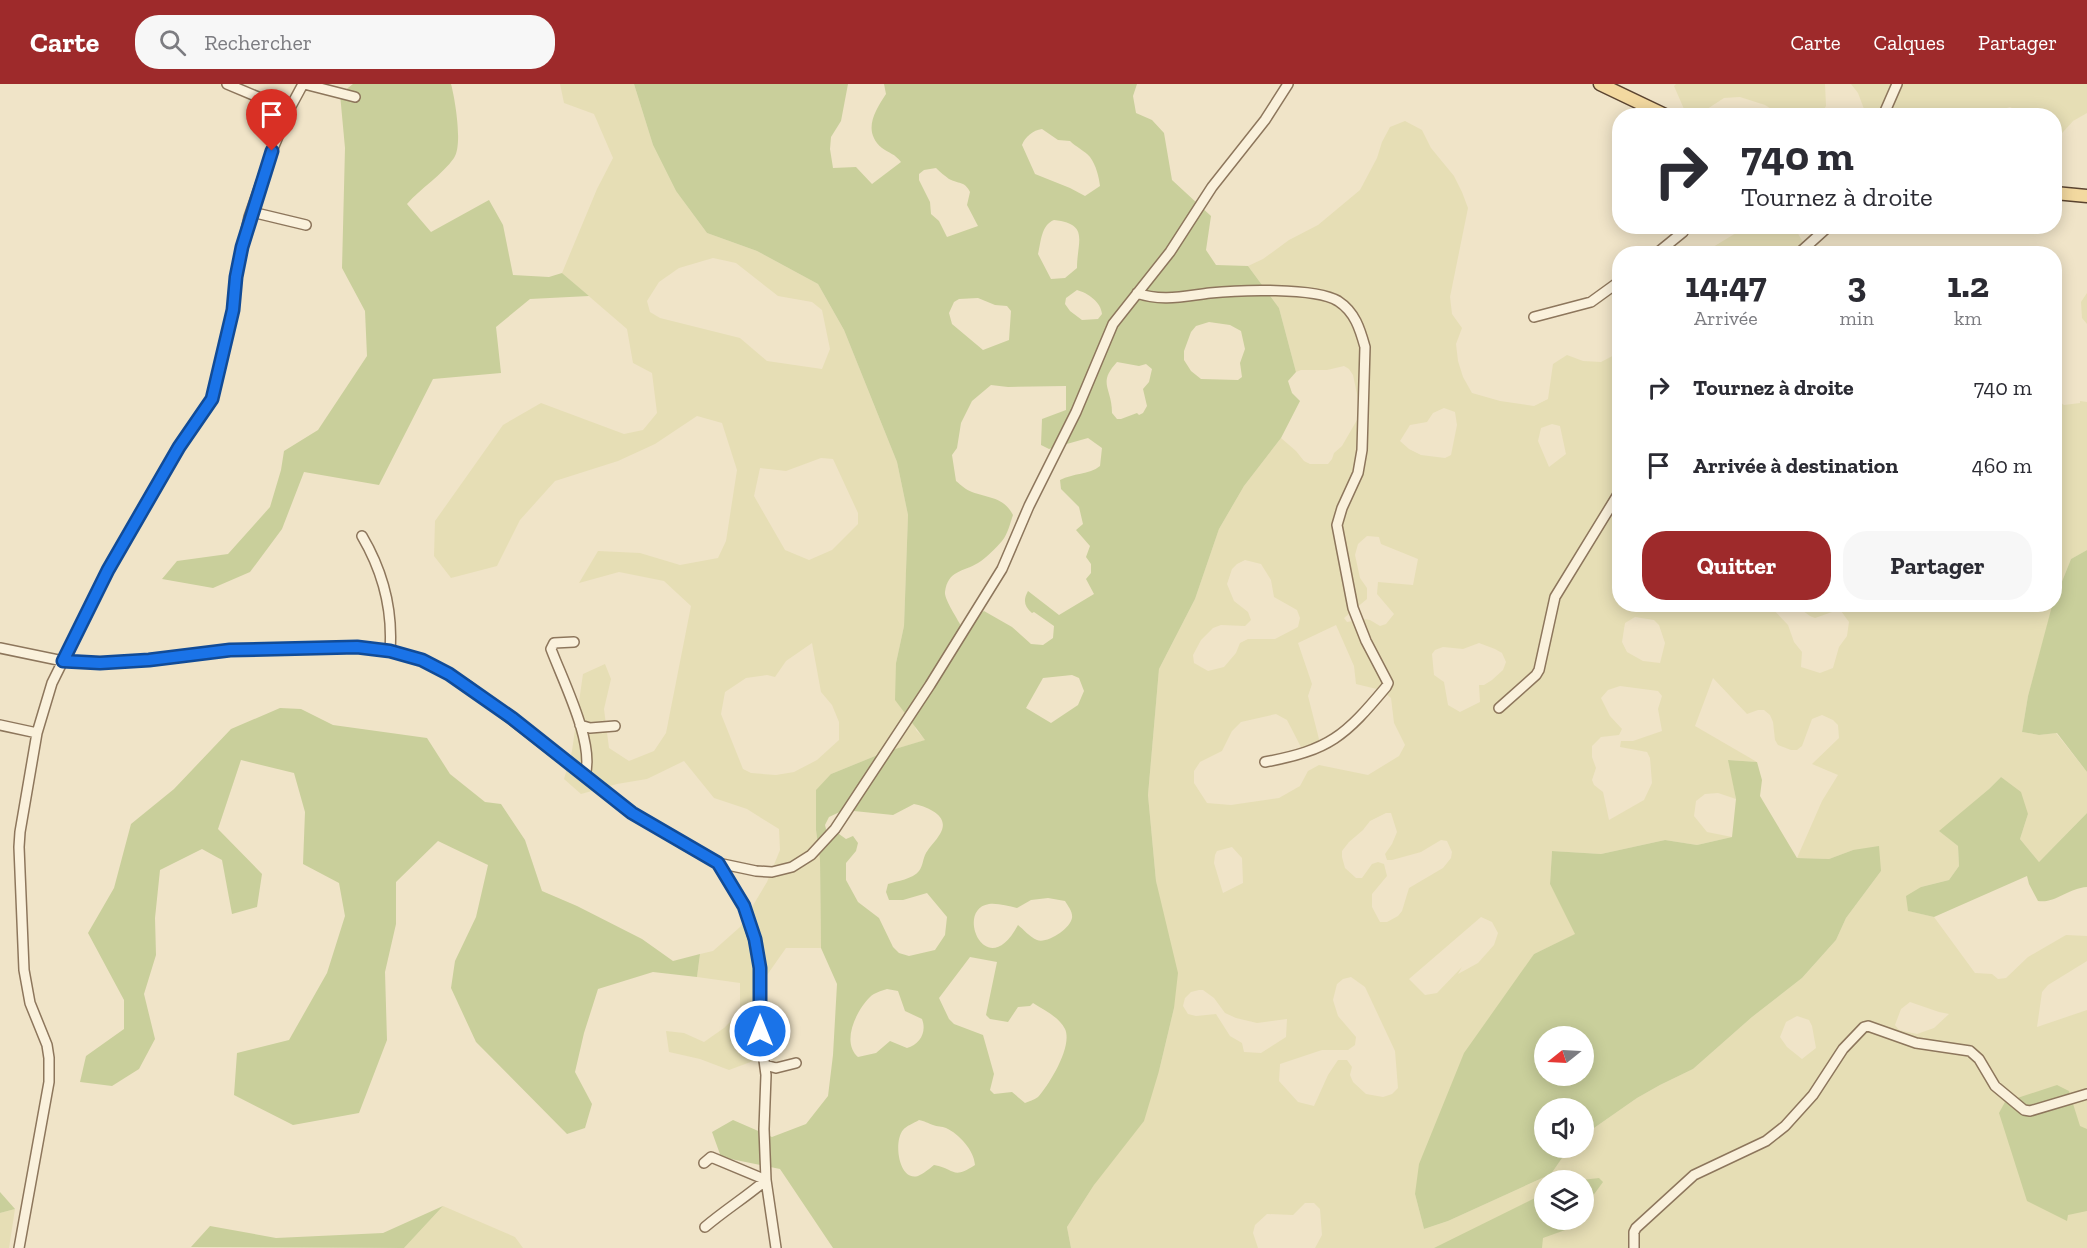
<!DOCTYPE html>
<html lang="fr">
<head>
<meta charset="utf-8">
<style>
  body { margin:0; font-family:"Zilla Slab",serif; background:#f7f7f7; color:#2b2b33; height:100vh; display:flex; flex-direction:column; font-size:22px; white-space:nowrap }
  * { box-sizing:border-box; margin:0 }
  p { font-size:20px; color:#7c7c81 }
  .icon { flex:none; width:33px; height:33px; fill:none; stroke:currentColor; stroke-width:2; stroke-linecap:round; stroke-linejoin:round }
  .map { position:relative; flex:1; overflow:hidden }
  .sheet { position:absolute; left:1612px; top:162px; width:450px; height:366px; display:flex; flex-direction:column; background:#fff; border-radius:24px; box-shadow:0 3px 15px #0003 }
  .sheet>* { flex:none }
  .banner { position:absolute; left:1612px; top:24px; width:450px; height:126px; border-radius:24px; box-shadow:0 3px 15px #0003; background:#fff; color:#2b2b33; overflow:hidden }
  .needle { width:39px; rotate:252deg }
  .controls { position:absolute; left:1534px; top:942px; display:grid; gap:12px }
  .controls a { display:grid; place-items:center; width:60px; height:60px; border-radius:50%; background:#fff; box-shadow:0 3px 15px #0003; font-size:30px }
  .pin { position:absolute; display:grid; place-items:center; width:51px; height:51px; color:#fff; margin:-62px -26px; border-radius:50% 50% 50% 0; rotate:-45deg; box-shadow:0 0 6px #0007 }
  .pin .icon { rotate:45deg }
  .me { position:absolute; width:66px; margin:-33px; rotate:0deg; stroke-linejoin:round; filter:drop-shadow(0 0 4px #0008) }
  .turn { display:flex; align-items:center; gap:21px; height:126px; padding:0 30px; font-size:27px }
  .turn .icon { width:78px; height:78px; stroke-width:2.5 }
  .turn b { display:block; font-size:42px; line-height:51px }
  .eta { display:flex; justify-content:space-evenly; align-items:center; height:102px; text-align:center }
  .eta b { font-size:36px; font-weight:800; line-height:42px }
  .primary-button { display:flex; gap:12px; margin-top:auto; padding:12px 30px }
  .primary-button a { flex:1; height:69px; border-radius:24px; background:#9e2a2b; color:#fff; font-size:24px; font-weight:800; line-height:69px; text-align:center }
  .primary-button a+a { background:#f7f7f7; color:#2b2b33 }
  ul { padding:0; list-style:none }
  li { display:flex; align-items:center; gap:18px; height:78px; padding:0 30px }
  li div { flex:1 }
  li b { display:block; font-size:22px }
  li em { font-style:normal }
  header { display:flex; align-items:center; gap:36px; box-sizing:border-box; height:84px; padding:0 30px; background:#9e2a2b; color:#fff }
  header strong { font-size:28px }
  nav { display:flex; gap:33px; margin-inline-start:auto; font-size:21px }
  .search { width:420px; height:54px; background:#f7f7f7; display:flex; align-items:center; gap:15px; box-sizing:border-box; padding:0 21px; border-radius:24px; color:#7c7c81; font-size:22px }
  .map>svg:first-child { display:block }
</style>
</head>
<body>
<header>
<strong>Carte</strong>
<div class="search"><svg class="icon" aria-label="search" viewBox="0 0 24 24"><circle cx="10" cy="10" r="6"/><path d="M15 15l6 6"/></svg>Rechercher</div>
<nav><a>Carte</a><a>Calques</a><a>Partager</a></nav>
</header>
<div class="map">
<svg width="2087" height="1164" viewBox="0 0 2087 1164">
  <rect width="100%" height="100%" fill="#f0e4c8"/>
  <path fill="#e6deb5" fill-rule="evenodd" d="M560 0H634L653 61 676 107 707 149 757 167 818 200 844 246 897 378 908 431 904 542 896 579 916 646 926 656 885 668 831 690 816 746 820 776 821 864H786L760 901 764 973 729 986 700 975 669 968 666 947 684 949 704 958 724 944 740 928V899L697 893 700 870 713 867 740 843 767 798 780 766 779 745 747 725 714 714 684 677 647 695 617 700 581 710 564 695 572 667 583 590 605 580 611 595 604 625 609 664 629 677 654 667 666 649 691 522 664 497 619 488 579 499 598 467 640 469 680 481 718 474 726 457 737 386 722 339 697 332 655 360 618 377 555 397 520 436 497 482 451 494 434 472 435 437 503 341 541 319 624 350 643 346 657 329 652 289 633 279 627 245 562 189 597 105 613 74 594 30 564 19ZM713 174 736 179 778 212 812 218 822 226 830 265 822 285 767 277 740 254 660 234 650 228 647 217 659 198 679 184ZM821 374 833 375 858 429V440L832 466 809 476 785 466 754 412 760 384 786 387ZM812 559 821 608 832 621 839 638V656L817 676 794 688 776 691 751 689 743 685 721 630 725 608 746 594 767 591 775 593 786 577Z
    M1676 0H1825L1826 22 1820 31H1781L1765 21 1740 13 1724 14 1701 29 1684 25 1674 2Z
    M1851 0H2087V29L2073 37 2055 57V32L2020 31 2017 27 2010 23 1985 31H1877L1864 25 1858 9Z
    M1405 37 1422 46 1431 64 1454 92 1462 108 1468 124 1450 213 1452 230 1462 244 1456 260 1458 277 1463 293 1472 309 1500 317 1534 322 1548 315 1553 280 1567 271 1583 277 1601 278 1620 268V520L1769 521 1788 541 1794 558 1802 568 1801 583 1820 589 1833 584 1839 563 1847 552 1849 538 1841 527 1832 528 1815 534 1810 532 1795 521H2053L2028 612 2022 648 2039 651 2056 649 2087 688V729L2039 778 2020 755 2028 730 2001 693 1989 705 1940 747 1958 762 1959 782 1949 796 1921 803 1909 827 1934 833 1975 889 1992 890 1998 895 2006 894 2028 873 2066 851 2087 852V877L2048 901 2042 908 2037 943 2087 926V1164H1315L1322 1151 1320 1125 1314 1119H1305L1293 1131 1267 1130 1255 1141 1253 1149 1258 1164H1071L1067 1143 1094 1101 1159 987 1174 924 1156 797 1148 711 1159 585 1195 515 1219 445 1244 402 1281 354 1296 367 1304 377 1310 380H1328L1332 375 1334 369 1342 362 1361 329 1353 291 1349 285 1344 282 1327 286H1301L1296 288 1279 224 1248 182 1263 175 1289 156 1318 141 1360 106 1377 74 1382 58 1390 43ZM1444 324 1455 328 1457 341 1451 371 1445 374 1421 371 1409 365 1400 357 1410 341 1427 338 1433 329ZM1552 340 1560 342 1566 370 1549 383 1538 357 1541 344ZM1367 452 1379 453 1381 460 1418 475 1413 501 1378 498 1377 510 1394 530 1386 540 1380 542 1370 536 1364 535 1347 538 1344 534 1367 515V504L1360 494 1355 471 1358 460ZM1245 476 1261 480 1271 496 1274 513 1297 526 1300 534 1298 543 1275 555H1248L1240 559 1236 569 1224 583 1208 587 1194 579 1193 571 1201 556 1213 544 1221 541 1245 542 1251 536 1248 528 1234 517 1227 500 1232 485 1237 480ZM1635 533 1654 536 1659 541 1665 559 1660 579 1643 577 1627 568 1622 558 1625 539ZM1336 541 1354 582 1356 600 1381 606 1391 614 1394 639 1405 661 1399 672 1368 691 1319 681 1308 687 1300 702 1279 714 1231 721 1207 719 1194 699V687L1200 678 1222 667 1232 647 1241 638 1276 630 1287 636 1303 667 1320 659 1308 612 1312 600 1298 559ZM1479 559 1495 565 1502 569 1506 578 1503 586 1492 596 1484 601H1479L1480 618 1460 628 1448 621 1444 598 1434 591 1432 570 1435 566 1443 563 1463 565ZM1713 594 1747 630 1758 626H1764L1770 631 1773 638 1775 656 1778 661 1791 666H1797L1802 662 1812 635 1822 631 1833 636 1838 641 1839 654 1812 680 1838 691 1822 717 1797 774 1829 775 1853 766 1881 787 1846 834 1836 856 1802 894 1752 933 1693 985 1660 1001 1637 1014 1584 1051V1064H1569L1551 1090 1448 1137 1424 1145 1415 1110 1534 870 1576 850 1550 800 1552 767 1601 770 1665 756 1697 761 1732 753 1707 748 1694 732 1696 717 1705 710 1718 709 1736 715 1729 676 1757 678 1695 642ZM1620 602 1658 607 1662 612 1658 625 1662 647 1633 657H1621L1620 663 1647 668 1650 674 1652 699 1644 716 1609 736 1603 708 1594 701 1592 696 1596 684 1592 673V662L1601 653 1619 651 1622 645 1610 632 1601 614 1608 606ZM1386 729H1391L1397 748 1392 760 1385 770 1387 776H1392L1421 768 1441 756 1447 757 1452 768 1451 774 1443 784 1409 804 1402 827 1398 832 1387 838H1380L1372 823V810L1387 792 1384 780 1378 778 1372 780 1362 794H1356L1345 784 1342 773V767L1349 758 1363 746 1370 737ZM1232 763 1242 774 1243 799 1223 809 1214 779 1215 771 1217 767ZM1481 833 1492 838 1498 849 1494 861 1478 879 1458 890 1462 883 1437 909 1425 911 1409 895ZM1351 893 1365 903 1395 967 1398 1004 1392 1010 1383 1013 1366 1010 1353 998 1350 991 1352 983 1347 976H1338L1328 991 1314 1022 1298 1018 1279 997 1280 980 1322 966H1348L1355 961 1356 953 1338 932 1333 916 1337 900 1343 895ZM1199 906H1203L1214 914 1225 929 1236 934 1257 939 1287 935 1286 953 1261 969 1244 968 1242 959 1230 952 1216 930 1196 932 1188 930 1183 922 1185 914 1191 908ZM1910 918 1939 928 1949 930 1934 944 1917 950 1899 946 1895 941 1901 925ZM1797 932 1809 936 1812 942 1816 964 1802 975 1787 963 1780 953 1786 938ZM1545 1096H1584V1136H1545Z
    M1746 143H1794L1803 158 1801 169 1709 170 1713 163Z
    M2087 209V240L2082 234 2081 218Z
    M2055 315 2064 321 2080 319V317L2087 318V466L2071 475 2055 515Z
    M443 1122 515 1153 523 1164H404Z
    M15 1125 9 1164H0V1129Z"/>
  <path fill="#c9cf9b" fill-rule="evenodd" d="M353 0H451C455 15 463 61 454 74 443 90 420 105 407 120L431 148 489 116 503 141 513 191 549 193 562 189 589 212 530 215 496 243 501 289 433 295 379 401 304 388 282 445 250 488 213 504 162 495 177 477 228 470 270 423 281 386 284 367 318 346 367 272 365 227 342 184 345 64 340 10Z
    M634 0H848L841 37 831 53 830 65 833 84 856 83 872 100 901 78C895 70 889 69 882 64 862 47 875 27 886 10L884 0H1137L1133 12 1136 29 1152 36 1164 49 1172 96 1211 132 1206 166 1216 181 1248 182 1279 224 1296 288 1288 297 1292 309 1300 317 1281 354 1244 402 1219 445 1195 515 1159 585 1148 711 1156 797 1178 889 1174 924 1159 987 1144 1037 1094 1101 1067 1143 1071 1164H833L780 1085 721 1073 712 1048 733 1036 772 1053 806 1040 828 1012 833 971 837 900 821 864 820 776 816 746V706L831 690 885 668 925 656 895 616 896 579 904 542 908 431 897 378 844 246 818 200 757 167 707 149 676 107 653 61ZM1042 45 1058 56 1070 57C1076 63 1085 67 1090 73 1096 81 1099 93 1100 102L1085 112 1070 104 1035 90 1022 61C1025 53 1033 46 1042 45ZM936 84C940 88 945 92 949 95 958 100 965 97 970 108L967 121 978 142 947 153 939 137 931 130 930 118 919 96V90L924 86ZM1054 136C1090 140 1077 157 1077 184L1065 194 1051 195 1038 170C1041 158 1041 141 1054 136ZM1077 206C1088 209 1101 218 1102 230L1098 235 1082 236 1070 227 1065 220 1066 214ZM978 214 995 221 1007 222 1011 227 1009 256 983 266 952 240 949 229 954 218 959 215ZM1209 238 1230 241 1241 247 1245 265 1240 279 1242 293 1238 296 1201 295 1191 287 1184 276V267L1191 248 1196 242ZM1117 278 1139 282 1146 280 1152 285 1149 298 1143 305 1147 322 1143 329 1139 331 1137 329 1121 335H1117L1112 329C1112 303 1097 300 1117 278ZM991 301 1008 303 1066 302V326L1042 335 1041 361 1049 365 1088 354 1102 364 1100 382C1089 391 1073 389 1060 396L1061 405 1079 423 1083 440 1076 446 1090 462 1086 473 1091 480V489L1086 495 1094 510 1059 531 1028 507C1023 516 1024 522 1032 529L1034 528 1054 542 1053 554 1043 561 1031 560 1012 543 984 527 961 542C957 534 944 515 945 508 948 486 963 488 978 479 986 474 996 464 1002 457 1008 450 1010 439 1013 431 1004 413 988 414 972 408 966 406 961 401 956 397L952 371 957 364 961 339 972 317ZM1072 591 1079 594 1084 607 1078 621 1051 639 1026 624 1043 594ZM914 720C928 723 951 732 940 750 936 757 930 762 926 769 923 774 923 782 919 787 913 795 897 797 888 800L886 808 889 816H903L927 809 947 833 945 851 935 866 909 872 899 869 893 863 879 834 858 818 846 796V779L856 767 858 759 853 752 846 755 839 750 827 749 825 741 829 733 844 726 893 731ZM1048 814 1065 817C1068 822 1073 828 1072 834 1070 845 1047 860 1037 856 1030 853 1023 845 1018 841 986 901 954 825 989 820 998 819 1008 822 1017 824L1031 816ZM970 873 997 878 986 931 990 935 1008 938 1018 923 1030 922 1033 919C1044 926 1059 933 1065 945 1073 962 1049 1001 1038 1013 1034 1016 1029 1017 1025 1019L1012 1008 994 1010 990 1006 994 990 983 951 954 940 949 935 939 914ZM887 905 898 907 905 927 922 935C927 948 920 960 907 964L890 957 876 969 858 973C841 958 856 927 870 913 874 909 881 907 887 905ZM919 1036C925 1037 927 1039 933 1041 937 1043 942 1042 946 1044 959 1050 974 1066 975 1081 952 1096 956 1085 934 1081 929 1085 923 1090 918 1092 899 1098 893 1058 903 1046 906 1042 914 1039 919 1036Z
    M2087 466V688L2057 649 2039 651 2022 648 2028 612 2052 522 2055 520V515L2071 475Z
    M280 624 301 625 333 641 427 654 450 690 485 718 501 720 525 756 542 807 577 822 642 855 673 877 700 870 697 893 653 888 598 905 584 949 575 988 592 1020 585 1044 567 1050 476 958 451 904 455 877 476 833 488 781 438 757 396 798V840L385 888 387 956 359 1029 293 1041 234 1011 237 969 289 956 327 889 345 832 339 799 303 780 305 728 294 689 241 676 218 745 262 790 257 823 232 830 222 776 202 765 160 786 155 834 156 871 144 910 155 955 139 985 112 1002 80 998 86 972 124 945V916L88 849 114 804 131 740 174 705 231 645Z
    M1728 676 1757 678 1762 696 1760 712 1797 774 1829 775 1853 766 1879 762 1881 787 1846 834 1836 856 1802 894 1752 933 1693 985 1660 1001 1637 1014 1584 1051V1024H1545V1064H1569L1551 1090 1448 1137 1424 1145 1415 1110 1419 1080 1464 969 1534 870 1575 850 1550 800 1552 767 1601 770 1665 756 1697 761 1732 753 1736 715ZM1545 952H1584V992H1545Z
    M2001 693 2021 708 2028 730 2020 755 2039 778 2087 729V803C2068 804 2055 820 2038 817L2029 800 2027 792 1934 833 1908 827 1906 812 1921 803 1949 796 1959 782 1958 762 1939 747 1989 705Z
    M2057 1001 2069 1007 2080 1042 2087 1045V1127L2068 1131 2067 1137 2027 1117 1999 1029 2005 1018Z
    M1599 1094 1603 1098 1584 1124V1096H1582Z
    M0 1108 15 1125 0 1129Z
    M1545 1109V1136H1575L1568 1145 1543 1154 1542 1164H1434Z
    M443 1122 404 1164 191 1163 210 1142 276 1154 383 1149Z"/>
  <g fill="none" stroke-linecap="round" stroke-linejoin="round">
    <g stroke="#8d765c" stroke-width="12">
      <path id="minor" d="M227 0 289 26
        M304 0 355 13
        M1883 32 1897 0
        M249 133 256 129 306 141
        M1656 170 1683 148 1685 142
        M1798 170 1829 142
        M1137 209C1161 218 1185 212 1210 209 1238 206 1315 203 1338 217 1355 228 1360 245 1365 263L1362 366 1358 389 1342 424 1337 441 1353 524 1366 557 1388 599 1386 603C1345 652 1330 666 1265 678
        M1534 233 1591 218 1620 197
        M362 452C382 486 393 526 390 567
        M574 558 554 559 551 565C563 597 595 660 585 691
        M0 564 63 577 100 579 149 576 230 566 357 563 390 567 422 576 467 601 632 729 692 765 718 779 756 787 772 788 792 783 811 771 835 745 930 601 1002 485 1029 422 1076 328 1113 240 1170 168 1212 103 1265 36 1288 0
        M1499 624 1536 591 1539 586 1555 513 1620 407
        M0 641 37 649
        M580 641 590 644 615 642
        M718 779 744 822 759 873 760 947 766 991 764 1045 766 1096 776 1164
        M765 981 776 984 796 979
        M704 1079 711 1073 766 1096
        M705 1143C725 1126 746 1113 766 1096
        M19 1164 49 998V974L47 961 30 919 24 886 19 763 20 748 37 649 52 599 108 486 179 363 212 315 233 226 236 193 249 133 272 67 289 26 303 0
        M1634 1164V1148L1636 1144 1694 1091 1766 1057 1785 1042 1813 1011 1843 965 1864 943 1868 942 1916 959 1970 967 1979 975 1995 1002 2024 1026 2030 1027 2087 1010"/>
    </g>
    <g stroke="#5b4430" stroke-width="15">
      <path id="major" d="M1600 0 1667 32
        M2055 109 2087 112"/>
    </g>
    <use href="#minor" stroke="#faf1dc" stroke-width="9"/>
    <use href="#major" stroke="#f3d9a0" stroke-width="12"/>
  </g>
  <g fill="none" stroke-linecap="round" stroke-linejoin="round">
    <g stroke="#114b97" stroke-width="15">
      <path id="route" d="M272 67 242 163 236 193 233 226 212 315 179 363 108 486 63 577 100 579 149 576 230 566 357 563 390 567 422 576 449 590 512 634 632 729 718 779 744 822 755 855 760 884V947"/>
    </g>
    <use href="#route" stroke="#1a73e8" stroke-width="10"/>
  </g>
</svg>
<div class="controls">
<a><svg class="needle" viewBox="-14 -14 28 28"><path d="M0-13l5 13h-10z" fill="#e53935"/><path d="M0 13l5-13h-10z" fill="#7c7c81"/></svg></a>
<a><svg class="icon" aria-label="sound" viewBox="0 0 24 24"><path d="M4 9h4l5-4v14l-5-4H4zM17 9q2 3 0 6"/></svg></a>
<a><svg class="icon" aria-label="layers" viewBox="0 0 24 24"><path d="M12 4l9 5-9 5-9-5zM3 14l9 5 9-5"/></svg></a>
</div>
<div class="pin" style="left:272px;top:67px;background:#d93025"><svg class="icon" aria-label="arrive" viewBox="0 0 24 24"><path d="M6 21V4h12l-3 4 3 4H6"/></svg></div>
<svg class="me" style="left:760px;top:947px" viewBox="-20 -20 40 40"><circle r="17" fill="#1a73e8" stroke="#fff" stroke-width="3"/><path d="M0-11L8 9 0 5-8 9z" fill="#fff"/></svg>
<div class="banner">
<div class="turn"><svg class="icon" aria-label="right" viewBox="0 0 24 24"><path d="M7 20v-9h11M14 6l5 5-5 5"/></svg><div><b>740 m</b>Tournez à droite</div></div>
</div>
<section class="sheet">
<div class="eta">
<div><b>14:47</b><p>Arrivée</p></div>
<div><b>3</b><p>min</p></div>
<div><b>1.2</b><p>km</p></div>
</div>
<ul>
<li><svg class="icon" aria-label="right" viewBox="0 0 24 24"><path d="M7 20v-9h11M14 6l5 5-5 5"/></svg><div><b>Tournez à droite</b></div><em>740 m</em></li>
<li><svg class="icon" aria-label="arrive" viewBox="0 0 24 24"><path d="M6 21V4h12l-3 4 3 4H6"/></svg><div><b>Arrivée à destination</b></div><em>460 m</em></li>
</ul>
<div class="primary-button"><a>Quitter</a><a>Partager</a></div>
</section>
</div>
</body>
</html>
